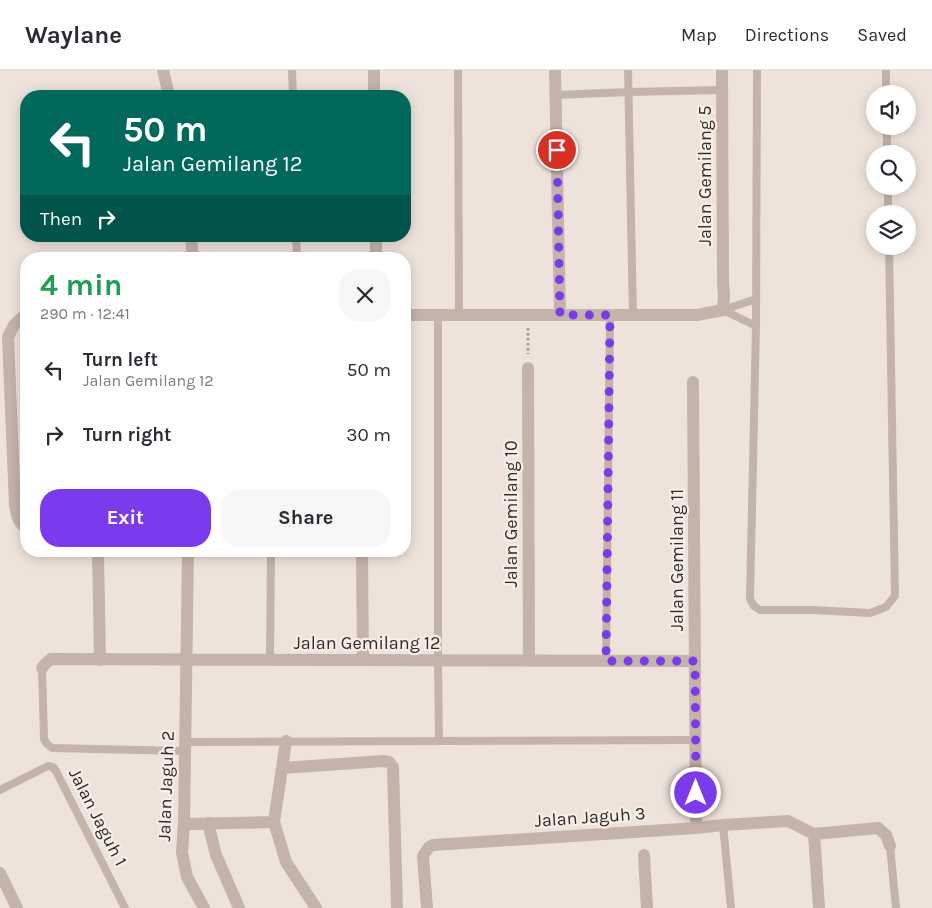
<!DOCTYPE html>
<html lang="en">
<head>
<meta charset="utf-8">
<style>
  body { margin:0; font-family:Karla,sans-serif; background:#f7f7f7; color:#2b2b33; height:100vh; display:flex; flex-direction:column; font-size:19px; white-space:nowrap }
  * { box-sizing:border-box; margin:0 }
  p { font-size:16px; color:#7c7c81 }
  .icon { flex:none; width:28px; height:28px; fill:none; stroke:currentColor; stroke-width:2; stroke-linecap:round; stroke-linejoin:round }
  .map { position:relative; flex:1; overflow:hidden }
  .details { position:absolute; left:20px; top:182px; width:391px; height:305px; display:flex; flex-direction:column; background:#fff; border-radius:20px; box-shadow:0 2px 12px #0003 }
  .details>* { flex:none }
  .hud { position:absolute; left:20px; top:20px; width:391px; height:152px; border-radius:20px; box-shadow:0 2px 12px #0003; background:#00695c; color:#fff; overflow:hidden }
  .controls { position:absolute; left:866px; top:15px; display:grid; gap:10px }
  .controls a { display:grid; place-items:center; width:50px; height:50px; border-radius:50%; background:#fff; box-shadow:0 2px 12px #0003; font-size:25px }
  .pin { position:absolute; display:grid; place-items:center; width:42px; height:42px; color:#fff; margin:-21px; border:2px solid #fff; border-radius:50%; box-shadow:0 1px 5px #0007 }
  .me { position:absolute; width:55px; margin:-28px; rotate:0deg; stroke-linejoin:round; filter:drop-shadow(0 0 4px #0008) }
  .turn { display:flex; align-items:center; gap:18px; height:105px; padding:0 20px; font-size:22px }
  .turn .icon { width:65px; height:65px; stroke-width:2.5 }
  .turn b { display:block; font-size:35px; line-height:42px }
  .then { display:flex; align-items:center; height:48px; padding:0 20px; background:#0003; gap:10px; font-size:19px }
  .round { display:grid; place-items:center; flex:none; width:52px; height:52px; border-radius:20px; background:#f7f7f7 }
  .headline { display:flex; align-items:center; justify-content:space-between; height:85px; padding:0 20px }
  h1 { font-size:30px; font-weight:700; line-height:38px; color:#1e9e55 }
  .action { display:flex; gap:10px; margin-top:auto; padding:10px 20px }
  .action a { flex:1; height:58px; border-radius:20px; background:#7c3aed; color:#fff; font-size:20px; font-weight:700; line-height:58px; text-align:center }
  .action a+a { background:#f7f7f7; color:#2b2b33 }
  ul { padding:0; list-style:none }
  li { display:flex; align-items:center; gap:15px; height:65px; padding:0 20px }
  li div { flex:1 }
  li b { display:block; font-size:19px }
  li em { font-style:normal }
  header { display:flex; align-items:center; gap:30px; box-sizing:border-box; height:70px; padding:0 25px; background:#fff; border-bottom:1px solid #e1e1e2 }
  header strong { font-size:24px }
  nav { display:flex; gap:28px; margin-inline-start:auto; font-size:18px }
  .map>svg:first-child { display:block }
</style>
</head>
<body>
<header>
<strong>Waylane</strong>
<nav><a>Map</a><a>Directions</a><a>Saved</a></nav>
</header>
<div class="map">
<svg width="932" height="838" viewBox="0 0 932 838">
  <rect width="100%" height="100%" fill="#eee3db"/>
  <g fill="none" stroke-linecap="round" stroke-linejoin="round">
    <path stroke="#b09d93" stroke-width="3" stroke-dasharray="2.5 2.5" stroke-linecap="butt" d="M528 258V284"/>
    <path stroke="#c4b3a9" stroke-width="8" d="M292 0 293 26
      M458 0 459 245
      M628 0 633 245
      M757 0 756 256 750 529 754 536 760 540H813L870 543 886 537 895 526 889 176
      M886 0V24
      M556 25 629 22 722 20
      M887 56V84
      M888 116V144
      M296 166 297 189
      M438 245V590L439 671
      M756 256 723 240 756 229
      M270 590 271 481
      M606 591 610 245
      M42 598 44 669 47 674 52 678 185 681
      M185 672 696 670
      M0 720 48 696 53 697 56 701 125 838
      M723 755 731 838
      M890 776 896 838"/>
    <path stroke="#c4b3a9" stroke-width="12" d="M163 0 169 26
      M374 0V26
      M555 0 560 245
      M191 166 193 189
      M376 166V189
      M26 244 14 255 8 267 15 436C17 445 18 452 26 458
      M405 245H697L723 240 724 226 723 211 722 0
      M528 298 529 591
      M693 312 696 758
      M98 481 100 590
      M188 481 184 754 182 782 187 807 204 838
      M362 481 363 590
      M42 598 45 594 51 589 695 591
      M286 671 274 752 286 792 316 838
      M283 698 383 691 389 692 393 697 397 838
      M208 753 216 785 239 838
      M184 754 274 752
      M814 764 878 758 886 765 890 776
      M814 764 819 838
      M644 785 647 838
      M0 803 17 838
      M427 838 423 786 429 777 433 775 696 758 723 755 788 751 814 764"/>
  </g>
  <g fill="none" stroke-linecap="round" stroke-linejoin="round">
    <path stroke="#7c3aed" stroke-width="9" stroke-dasharray="0 16.2" d="M557 80 560 245H610L606 591H695L696 723"/>
  </g>
  <g text-anchor="middle" dominant-baseline="central" stroke-width="4.5" stroke-linejoin="round" paint-order="stroke">
    <g font-size="18" fill="#322a28" stroke="#f6eee7">
      <text transform="translate(705 106) rotate(-90)">Jalan Gemilang 5</text>
      <text transform="translate(511 444) rotate(-90)">Jalan Gemilang 10</text>
      <text transform="translate(677 490) rotate(-90)">Jalan Gemilang 11</text>
      <text x="367" y="573">Jalan Gemilang 12</text>
      <text transform="translate(166 716) rotate(-88)">Jalan Jaguh 2</text>
      <text transform="translate(98 747) rotate(63)">Jalan Jaguh 1</text>
      <text transform="translate(590 747) rotate(-4)">Jalan Jaguh 3</text>
    </g>
  </g>
</svg>
<div class="controls">
<a><svg class="icon" aria-label="sound" viewBox="0 0 24 24"><path d="M4 9h4l5-4v14l-5-4H4zM17 9q2 3 0 6"/></svg></a>
<a><svg class="icon" aria-label="search" viewBox="0 0 24 24"><circle cx="10" cy="10" r="6"/><path d="M15 15l6 6"/></svg></a>
<a><svg class="icon" aria-label="layers" viewBox="0 0 24 24"><path d="M12 4l9 5-9 5-9-5zM3 14l9 5 9-5"/></svg></a>
</div>
<div class="pin" style="left:557px;top:80px;background:#d93025"><svg class="icon" aria-label="arrive" viewBox="0 0 24 24"><path d="M6 21V4h12l-3 4 3 4H6"/></svg></div>
<svg class="me" style="left:696px;top:723px" viewBox="-20 -20 40 40"><circle r="17" fill="#7c3aed" stroke="#fff" stroke-width="3"/><path d="M0-11L8 9 0 5-8 9z" fill="#fff"/></svg>
<div class="hud">
<div class="turn"><svg class="icon" aria-label="left" viewBox="0 0 24 24"><path d="M17 20v-9H6M10 6l-5 5 5 5"/></svg><div><b>50 m</b>Jalan Gemilang 12</div></div>
<div class="then">Then<svg class="icon" aria-label="right" viewBox="0 0 24 24"><path d="M7 20v-9h11M14 6l5 5-5 5"/></svg></div>
</div>
<section class="details">
<div class="headline"><div><h1>4 min</h1><p>290 m · 12:41</p></div><a class="round"><svg class="icon" aria-label="close" viewBox="0 0 24 24"><path d="M6 6l12 12M18 6L6 18"/></svg></a></div>
<ul>
<li><svg class="icon" aria-label="left" viewBox="0 0 24 24"><path d="M17 20v-9H6M10 6l-5 5 5 5"/></svg><div><b>Turn left</b><p>Jalan Gemilang 12</p></div><em>50 m</em></li>
<li><svg class="icon" aria-label="right" viewBox="0 0 24 24"><path d="M7 20v-9h11M14 6l5 5-5 5"/></svg><div><b>Turn right</b></div><em>30 m</em></li>
</ul>
<div class="action"><a>Exit</a><a>Share</a></div>
</section>
</div>
</body>
</html>
